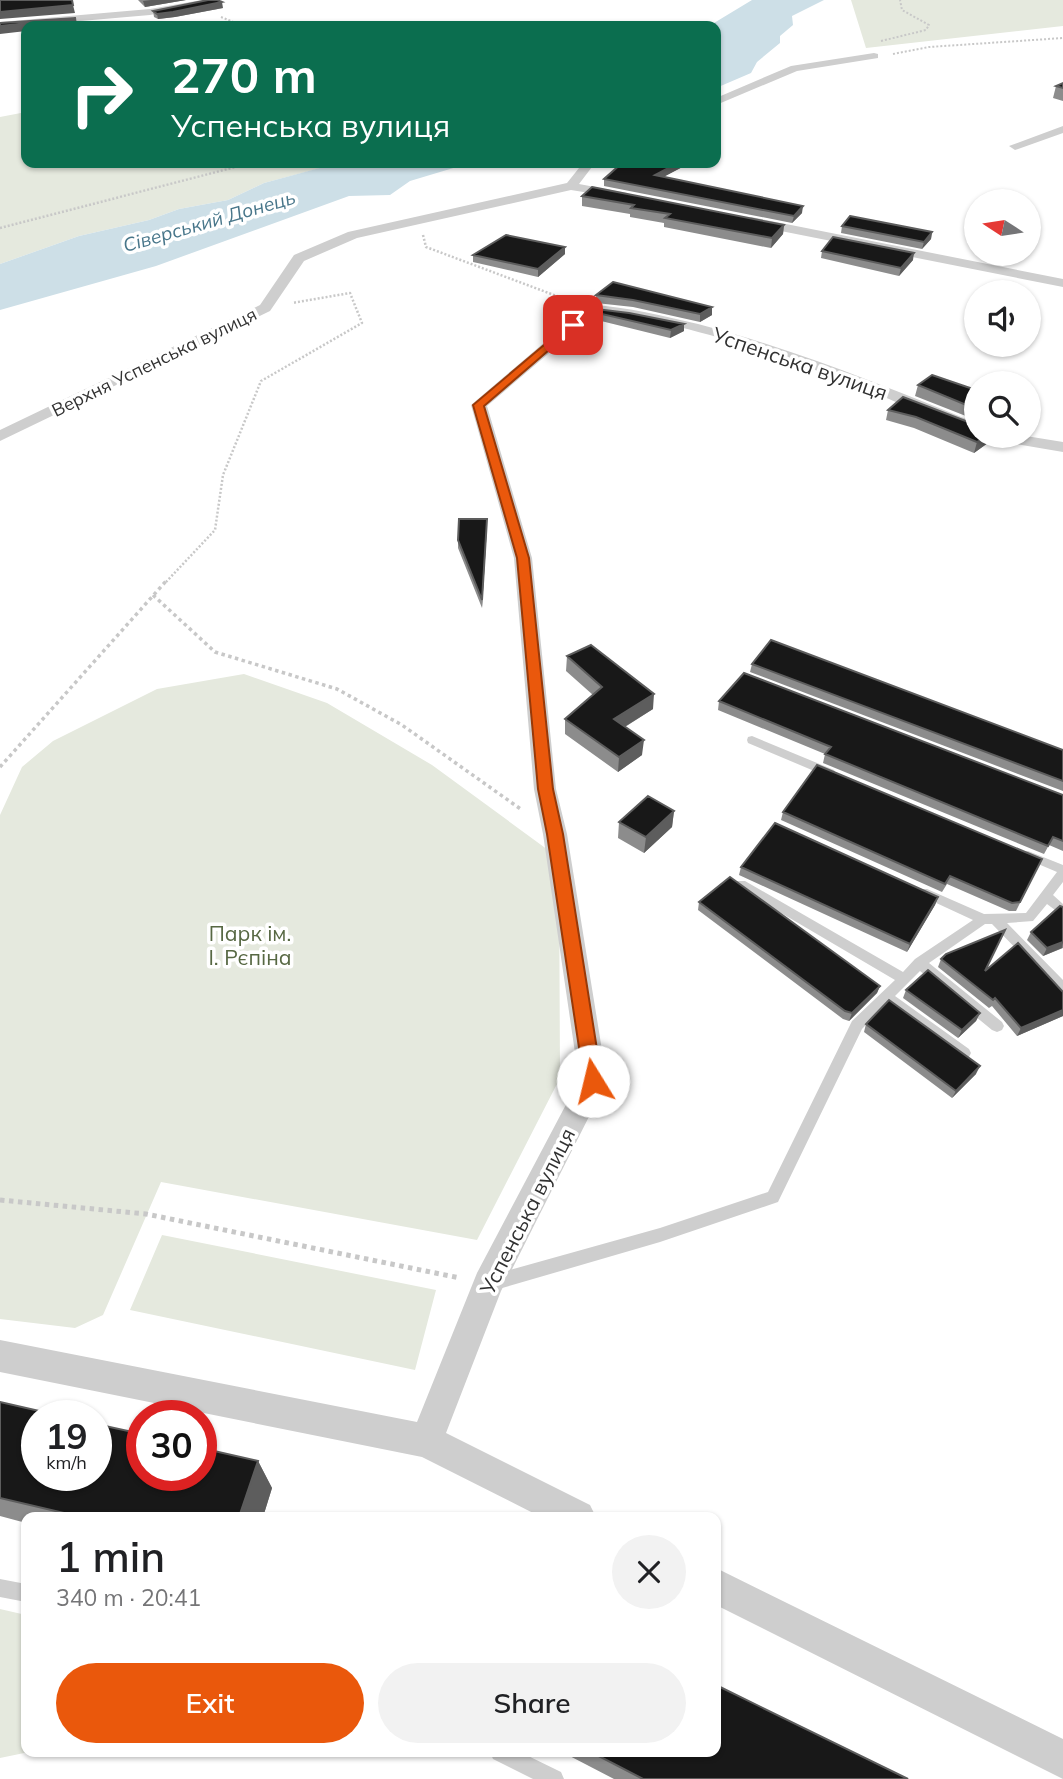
<!DOCTYPE html>
<html lang="en">
<head>
<meta charset="utf-8">
<style>
  body { margin:0; font-family:Mulish,sans-serif; background:#f2f2f2; color:#202124; height:100vh; display:flex; flex-direction:column; font-size:26px; white-space:nowrap }
  * { box-sizing:border-box; margin:0 }
  p { font-size:23px; color:#757577 }
  .icon { flex:none; width:38px; height:38px; fill:none; stroke:currentColor; stroke-width:2; stroke-linecap:round; stroke-linejoin:round }
  .map { position:relative; flex:1; overflow:hidden }
  .drawer { position:absolute; left:21px; top:1512px; width:700px; height:245px; display:flex; flex-direction:column; background:#fff; border-radius:14px; box-shadow:0 2px 5px #0004 }
  .drawer>* { flex:none }
  .hud { position:absolute; left:21px; top:21px; width:700px; height:147px; border-radius:14px; box-shadow:0 2px 5px #0004; background:#0b6e4f; color:#fff; overflow:hidden }
  .needle { width:46px; rotate:282deg }
  .tools { position:absolute; left:964px; top:189px; display:grid; gap:14px }
  .tools a { display:grid; place-items:center; width:77px; height:77px; border-radius:50%; background:#fff; box-shadow:0 2px 5px #0004; font-size:35px }
  .speed { position:absolute; left:21px; top:1400px; display:flex; gap:14px; font-size:35px; font-weight:700; text-align:center }
  .speed>* { display:grid; place-content:center; width:91px; height:91px; border-radius:50%; background:#fff; box-shadow:0 2px 5px #0004; line-height:1 }
  .speed small { font-size:18px; font-weight:400 }
  .speed .limit { border:10px solid #d22; background:#fff; color:#111 }
  .pin { position:absolute; display:grid; place-items:center; width:60px; height:60px; color:#fff; margin:-30px; border-radius:14px; box-shadow:0 4px 10px #0006 }
  .me { position:absolute; width:77px; margin:-38px; rotate:351deg; stroke-linejoin:round; filter:drop-shadow(0 0 5px #0008) }
  .turn { display:flex; align-items:center; gap:24px; height:147px; padding:0 35px; font-size:32px }
  .turn .icon { width:91px; height:91px; stroke-width:2.5 }
  .turn b { display:block; font-size:49px; line-height:60px }
  .round { display:grid; place-items:center; flex:none; width:74px; height:74px; border-radius:37px; background:#f2f2f2 }
  .headline { display:flex; align-items:center; justify-content:space-between; height:119px; padding:0 35px }
  h1 { font-size:42px; font-weight:600; line-height:52px }
  .action { display:flex; gap:14px; margin-top:auto; padding:14px 35px }
  .action a { flex:1; height:80px; border-radius:42px; background:#ea580c; color:#fff; font-size:28px; font-weight:600; line-height:80px; text-align:center }
  .action a+a { background:#f2f2f2; color:#202124 }
  .map>svg:first-child { display:block }
</style>
</head>
<body>
<div class="map">
<svg width="1063" height="1779" viewBox="0 0 1063 1779">
  <rect width="100%" height="100%" fill="#fff"/>
  <path fill="#e5e9de" d="M851 0H1063V26L866 48Z
    M26 112V163H340L264 183 228 200 179 209 149 220 79 236 0 264V117Z
    M244 674 327 703 432 765 559 858 560 1078 477 1240 161 1182 103 1315 75 1328 0 1319V815L22 767 53 741 157 689Z
    M162 1235 436 1290 415 1370 130 1310Z
    M0 1609 26 1615V1752H29L0 1758Z"/>
  <path fill="#cddfe7" d="M752 0H824L792 16 793 25 780 36V43L757 62 751 73 716 88V26H709Z
    M338 163H470L410 181 390 195 349 196 156 266 0 310V264L79 236 149 220 179 209 228 200 264 183Z"/>
  <g fill="none" stroke-linecap="round" stroke-linejoin="round">
    <path stroke="#c8c8c8" stroke-width="2" stroke-dasharray="2 2" stroke-linecap="butt" d="M221 17 243 26
      M881 41 926 30 929 25 902 10 900 0
      M893 54 929 47 1063 38"/>
    <path stroke="#c8c8c8" stroke-width="2.5" stroke-dasharray="2 2" stroke-linecap="butt" d="M0 228 251 163
      M423 235 426 247 570 301
      M166 582 215 530 223 475 261 381 362 323 350 293 292 303"/>
    <path stroke="#c8c8c8" stroke-width="3.5" stroke-dasharray="3.5 3.5" stroke-linecap="butt" d="M153 595 215 652 337 689 402 725 522 810
      M0 767 167 580"/>
    <path stroke="#c8c8c8" stroke-width="5" stroke-dasharray="4.5 4.5" stroke-linecap="butt" d="M0 1200 146 1214 460 1278"/>
    <path fill="#cecece" fill-rule="evenodd" d="M752 736 834 770 836 773 830 777 826 776 748 743 747 740 748 737Z
      M1028 851 1063 865V882L1053 895 1063 904V916L1047 904 1033 921 1007 923 1063 980V993L1058 992 992 924H985L929 963 1002 1022 1004 1026 1002 1030 997 1032 992 1030 920 971 895 996 969 1049 971 1053 969 1057 964 1059 959 1057 886 1004 862 1029 778 1202 660 1242 492 1291 486 1288 484 1283 486 1278 492 1275 660 1228 768 1192 852 1021 895 980 737 887 735 884 737 881H745L903 972 915 959 973 920 919 895 917 892 919 889H927L984 914 1026 913 1057 872 1024 858 1022 855 1024 852Z
      M0 1579 26 1584V1602L0 1597Z
      M490 1752H520L561 1772 564 1779H533L493 1759Z"/>
    <path fill="#cecece" fill-rule="evenodd" d="M202 0H223L150 15 0 28V22L150 9Z
      M874 53 878 54V58L797 71 716 105V98L791 66Z
      M1063 126V133L1015 150 1009 146Z
      M583 163H595L579 184 627 193V199L571 190 357 238 304 261 270 311 0 441V430L260 305 294 255 348 232 567 183Z
      M751 217 1063 279V287L746 224 744 221Z
      M592 305C628 307 663 316 698 324 794 349 885 386 976 423V434C942 426 909 407 877 394 795 361 684 319 595 314L487 406 532 558 556 789 567 834 607 1081 501 1291 446 1433 590 1505 596 1517H541L422 1457 0 1372V1340L417 1422 477 1273 579 1080 543 834 534 789 514 558 471 405 587 306Z
      M990 436H1026L1063 442V452L998 441Z
      M716 1568 1063 1739V1779L716 1605Z"/>
  </g>
  <path fill="#8c8c8c" d="M138 0H186L145 7Z
    M223 8 175 17 158 19 154 17 153 11Z
    M1063 83V101L1053 98 1056 86Z
    M622 163H690L663 177 802 213 792 223 604 186V179Z
    M582 196 784 225 783 234 771 248 664 227V223L630 217V214L582 206Z
    M842 226 932 232 931 239 922 249 841 233Z
    M565 247V254L538 277 473 262V255Z
    M822 251 913 260 899 276 821 258Z
    M613 282 712 315 700 322 633 307 596 303V295Z
    M593 312 684 331 670 338 593 319Z
    M918 385 976 390V420L915 396Z
    M903 397 976 436H993L992 440 974 453 914 428 886 420 888 410Z
    M487 519V527L482 608 458 548V540Z
    M567 656 653 709 625 727 642 755 618 772 565 734V719L593 695 566 671Z
    M752 664 1063 750V791L750 672Z
    M719 701 1063 795V851L1049 845 1044 854 823 763 825 754 718 710Z
    M674 811 672 827 644 853 618 838 619 822Z
    M783 812 1042 859 1016 911H1009L947 884 942 892 781 820Z
    M741 867 938 897 935 905 907 952 739 875Z
    M699 902 880 986 877 993 849 1021 843 1019 698 910Z
    M1063 907V948L1043 956 1027 940 1031 932Z
    M941 959 1063 992V1016L1017 1036 992 1006 989 1008 938 967Z
    M906 990 980 1013 976 1021 958 1038 903 998Z
    M866 1024 976 1074 952 1098 864 1032Z
    M0 1402 258 1461 272 1488 263 1517H26V1523L0 1516Z
    M562 1752H716L908 1779H614Z"/>
  <path fill="#5d5d5d" d="M151 0H186L145 7 143 1Z
    M222 2 223 8 175 17 158 19 157 14Z
    M73 5 75 13 0 19V12Z
    M76 18 77 25 26 26V31L0 34V26Z
    M678 163H690L654 182 655 175Z
    M803 206 802 213 792 223 794 216Z
    M784 225 783 234 771 248 772 238Z
    M932 232 931 239 922 249 924 242Z
    M565 247V254L538 277V269Z
    M914 253 913 260 899 276 901 268Z
    M712 307V315L700 322V314Z
    M684 324V331L670 338 671 330Z
    M986 436H993L992 440 974 453 977 442Z
    M487 519V527L482 608V600Z
    M654 694 653 709 613 734 614 719Z
    M644 740 642 755 618 772 619 757Z
    M674 811 672 827 644 853 646 837Z
    M938 897 935 905 907 952 910 944Z
    M1063 942 1062 948 1043 956 1047 948Z
    M880 986 877 993 849 1021 852 1013Z
    M1063 1010V1016L1017 1036 1021 1028Z
    M980 1013 976 1021 958 1038 962 1030Z
    M980 1066 976 1074 952 1098 956 1091Z
    M258 1461 272 1488 263 1517H239Z"/>
  <path fill="#181818" stroke="#5d5d5d" stroke-width="2" d="M0 0H72L73 5 0 12Z
    M208 0H217L222 2 173 12 157 14 153 11Z
    M76 18 0 26V23Z
    M1063 83V88L1056 86Z
    M622 163H678L655 175 803 206 794 216 604 179Z
    M592 187 784 225 772 238 665 218 670 214 631 208 634 205 582 196Z
    M850 216 932 232 924 242 842 226Z
    M506 235 565 247 538 269 473 255Z
    M833 237 914 253 901 268 822 251Z
    M613 282 712 307 700 314 633 300 596 295Z
    M596 309 629 313 684 324 671 330 593 312Z
    M932 375 976 390V409L918 385Z
    M903 397 976 425V436H986L977 442 916 417 888 410Z
    M459 519H487L482 600 458 540Z
    M771 640 1063 750V781L752 664Z
    M591 645 654 694 614 719 644 740 619 757 565 719 602 687 567 656Z
    M744 673 1063 795V841L1053 837 1048 846 825 754 831 747 719 701Z
    M817 765 1042 859 1020 902 1012 903 950 876 945 884 783 812Z
    M648 796 674 811 646 837 619 822Z
    M775 823 938 897 910 944 741 867Z
    M730 877 880 986 852 1013 845 1011 699 902Z
    M1060 906 1063 907V942L1047 948 1031 932Z
    M1005 930 985 971 1018 943 1063 992V1010L1021 1028 995 998 993 1000 941 959 946 954Z
    M928 970 980 1013 962 1030 906 990Z
    M889 1000 980 1066 956 1091 866 1024Z
    M0 1402 61 1416H37V1475H96V1424L142 1434V1475H201V1448L258 1461 239 1517H81L0 1498Z
    M716 1685 908 1779H643L591 1752H716Z"/>
  <path fill="#ea580c" stroke="#983908" stroke-width="2" d="M570 323 578 325 484 406 529 558 553 789 563 834 602 1081 599 1086 593 1089 586 1086 584 1081 547 834 538 789 517 558 473 405Z"/>
  <g text-anchor="middle" dominant-baseline="central" stroke-width="7" stroke-linejoin="round" paint-order="stroke">
    <g font-size="18" fill="#313131" stroke="#fff">
      <text transform="translate(154 362) rotate(-26)">Верхня Успенська вулиця</text>
    </g>
    <g font-size="19" font-style="italic" fill="#48768a" stroke="#fff">
      <text transform="translate(209 221) rotate(-16)">Сіверський Донець</text>
    </g>
    <g font-size="21" fill="#313131" stroke="#fff">
      <text transform="translate(800 363) rotate(19)">Успенська вулиця</text>
      <text transform="translate(527 1211) rotate(-63)">Успенська вулиця</text>
    </g>
    <g font-size="21" fill="#576843" stroke="#fff">
      <text x="250" y="933">Парк ім.<tspan x="250" dy="24">І. Рєпіна</tspan></text>
    </g>
  </g>
</svg>
<div class="tools">
<a><svg class="needle" viewBox="-14 -14 28 28"><path d="M0-13l5 13h-10z" fill="#e53935"/><path d="M0 13l5-13h-10z" fill="#757577"/></svg></a>
<a><svg class="icon" aria-label="sound" viewBox="0 0 24 24"><path d="M4 9h4l5-4v14l-5-4H4zM17 9q2 3 0 6"/></svg></a>
<a><svg class="icon" aria-label="search" viewBox="0 0 24 24"><circle cx="10" cy="10" r="6"/><path d="M15 15l6 6"/></svg></a>
</div>
<div class="speed"><div>19<small>km/h</small></div><div class="limit">30</div></div>
<div class="pin" style="left:573px;top:325px;background:#d93025"><svg class="icon" aria-label="arrive" viewBox="0 0 24 24"><path d="M6 21V4h12l-3 4 3 4H6"/></svg></div>
<svg class="me" style="left:593px;top:1081px" viewBox="-20 -20 40 40"><circle r="19" fill="#fff"/><path d="M0-13L10 11 0 6-10 11z" fill="#ea580c"/></svg>
<div class="hud">
<div class="turn"><svg class="icon" aria-label="right" viewBox="0 0 24 24"><path d="M7 20v-9h11M14 6l5 5-5 5"/></svg><div><b>270 m</b>Успенська вулиця</div></div>
</div>
<section class="drawer">
<div class="headline"><div><h1>1 min</h1><p>340 m · 20:41</p></div><a class="round"><svg class="icon" aria-label="close" viewBox="0 0 24 24"><path d="M6 6l12 12M18 6L6 18"/></svg></a></div>
<div class="action"><a>Exit</a><a>Share</a></div>
</section>
</div>
</body>
</html>
